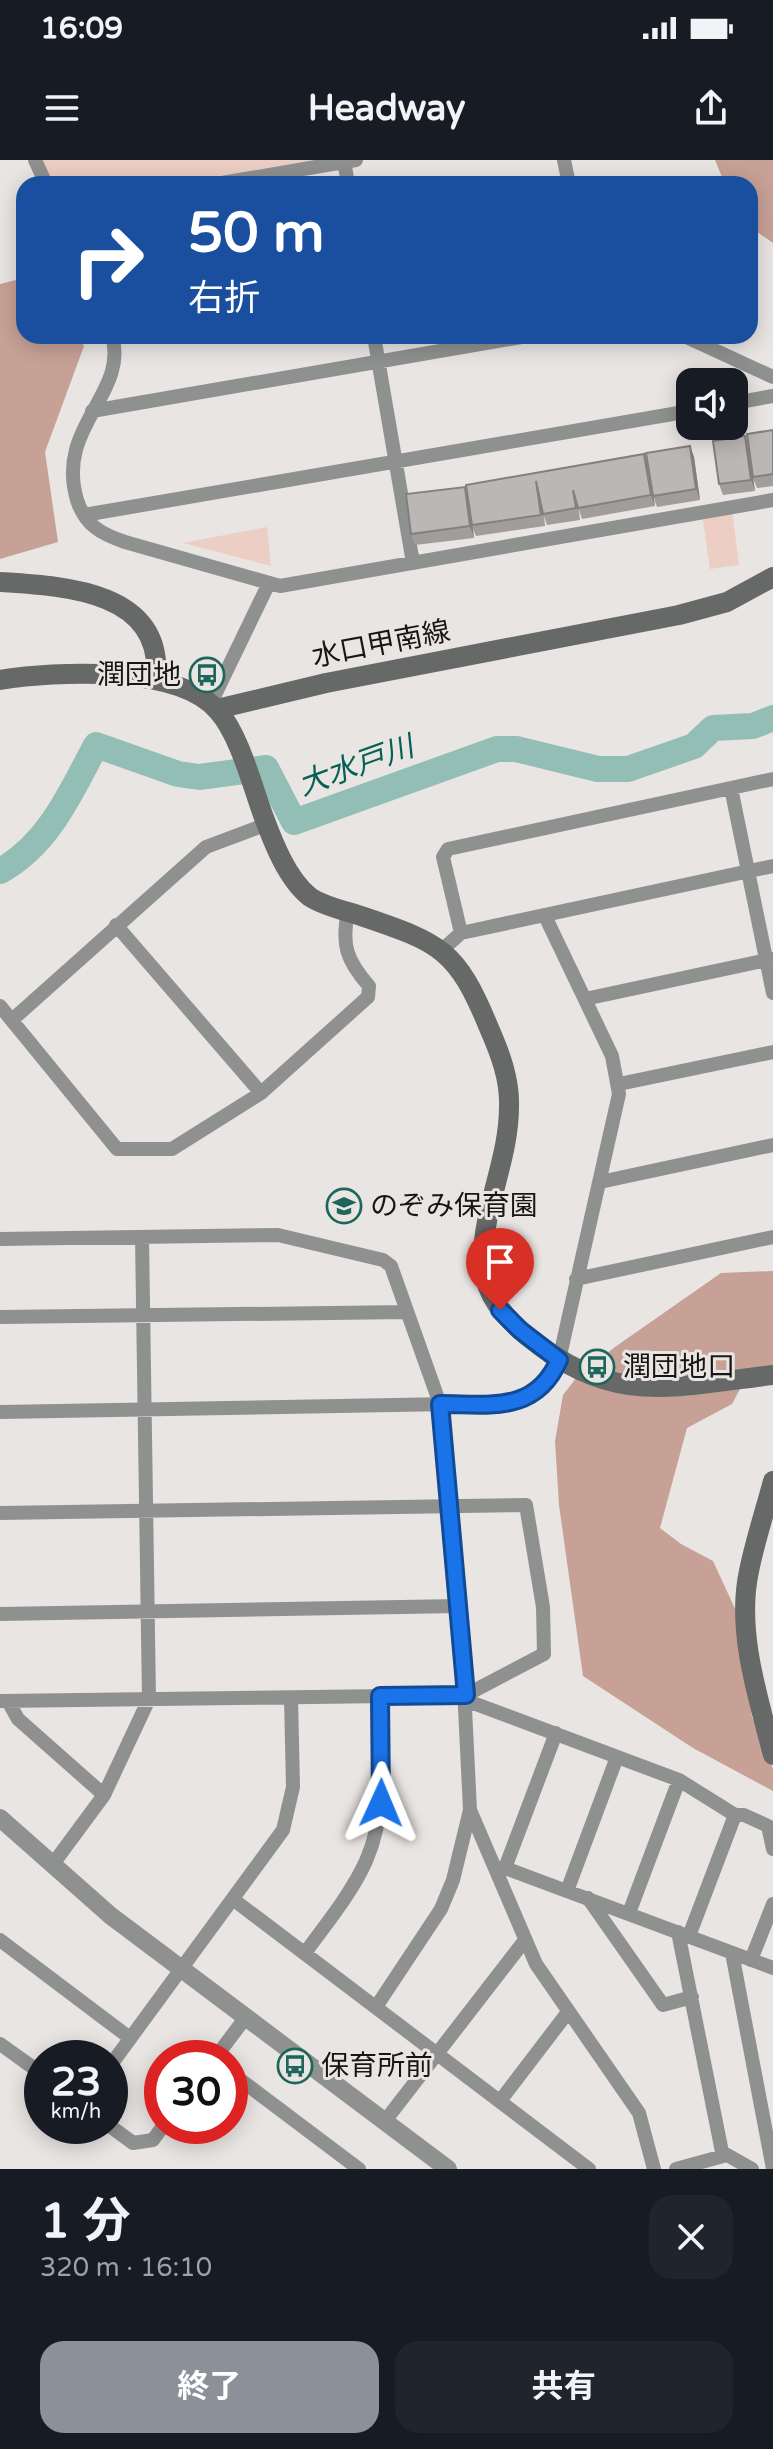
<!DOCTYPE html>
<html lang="ja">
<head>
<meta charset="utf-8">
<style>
  body { margin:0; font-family:"Varela Round","Noto Sans JP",sans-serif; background:#20242c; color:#f1f3f6; height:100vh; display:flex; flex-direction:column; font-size:30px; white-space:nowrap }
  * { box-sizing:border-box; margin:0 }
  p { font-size:26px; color:#9ea1a6 }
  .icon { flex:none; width:44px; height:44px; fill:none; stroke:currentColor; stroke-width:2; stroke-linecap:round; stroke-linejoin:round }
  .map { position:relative; height:2009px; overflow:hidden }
  .side { display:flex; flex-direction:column; background:#171b24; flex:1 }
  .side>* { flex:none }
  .top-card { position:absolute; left:16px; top:16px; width:742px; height:168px; border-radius:24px; box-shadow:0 4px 20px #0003; background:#1a4fa0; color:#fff; overflow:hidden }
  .fabs { position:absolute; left:676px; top:208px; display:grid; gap:16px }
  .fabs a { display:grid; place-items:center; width:72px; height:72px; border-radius:16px; background:#171b24; box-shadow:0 4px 20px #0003; font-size:40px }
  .speed { position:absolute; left:24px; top:1880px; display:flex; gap:16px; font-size:40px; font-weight:700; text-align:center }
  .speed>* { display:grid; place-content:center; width:104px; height:104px; border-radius:50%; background:#171b24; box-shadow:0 4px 20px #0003; line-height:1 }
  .speed small { font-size:20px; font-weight:400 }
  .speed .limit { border:12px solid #d22; background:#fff; color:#111 }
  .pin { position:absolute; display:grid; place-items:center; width:68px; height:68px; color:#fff; margin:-82px -34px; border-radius:50% 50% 50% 0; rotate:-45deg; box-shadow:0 0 8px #0007 }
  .pin .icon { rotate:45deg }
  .me { position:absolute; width:88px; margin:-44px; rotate:1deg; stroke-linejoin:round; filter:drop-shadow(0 0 6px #0008) }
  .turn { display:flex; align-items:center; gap:28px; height:168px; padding:0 40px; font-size:36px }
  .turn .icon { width:104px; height:104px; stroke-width:2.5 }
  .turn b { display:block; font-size:56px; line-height:68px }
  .round { display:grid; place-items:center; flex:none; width:84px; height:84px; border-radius:24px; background:#20242c }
  .headline { display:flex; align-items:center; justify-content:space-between; height:136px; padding:0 40px }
  h1 { font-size:48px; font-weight:700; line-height:60px }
  .cta { display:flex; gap:16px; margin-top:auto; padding:16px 40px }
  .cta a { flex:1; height:92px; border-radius:24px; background:#8c9099; color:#fff; font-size:32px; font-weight:700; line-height:92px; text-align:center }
  .cta a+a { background:#20242c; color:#f1f3f6 }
  .status { display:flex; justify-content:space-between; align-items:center; height:56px; padding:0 40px; background:#171b24; direction:ltr }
  .status svg { height:22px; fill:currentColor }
  header { display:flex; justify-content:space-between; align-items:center; height:104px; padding:0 40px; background:#171b24; font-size:36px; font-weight:700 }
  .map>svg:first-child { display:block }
</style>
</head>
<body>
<div class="status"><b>16:09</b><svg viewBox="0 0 49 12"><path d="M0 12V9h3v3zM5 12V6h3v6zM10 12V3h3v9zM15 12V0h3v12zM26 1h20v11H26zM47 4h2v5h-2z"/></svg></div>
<header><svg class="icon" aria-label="menu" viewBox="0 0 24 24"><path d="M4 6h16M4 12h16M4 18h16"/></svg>Headway<svg class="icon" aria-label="share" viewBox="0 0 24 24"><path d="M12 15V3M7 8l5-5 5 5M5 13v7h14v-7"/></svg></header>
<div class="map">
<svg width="773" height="2009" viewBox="0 0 773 2009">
  <rect width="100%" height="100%" fill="#e9e5e3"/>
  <path fill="#edcec4" d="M42 0H321L180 24H52Z
    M731 342 739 405 710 409 701 347Z
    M267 367 271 406 183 383Z"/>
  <path fill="#c7a196" d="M715 0H773V83L750 67V24H725Z
    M16 120 24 123V176H77L84 186 45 292 58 382 0 399V124Z
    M773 1111V1209L749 1212 732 1244 687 1268 660 1368 681 1384 713 1401 737 1453 752 1557 773 1609V1631L693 1588 583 1516 559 1345 555 1281 563 1235 576 1218 615 1187 721 1113Z"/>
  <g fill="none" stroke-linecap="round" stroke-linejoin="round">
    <path stroke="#93beb6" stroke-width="26" d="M0 711C49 684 71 632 96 585L178 614 199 617 266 608 294 662 497 589H516L598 609H628L694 586 713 568 753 566 773 558"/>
    <path stroke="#8f9191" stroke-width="14" d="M35 0 46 24
      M344 0 348 24
      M564 0 569 24
      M216 24 356 0
      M112 176C129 234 55 266 77 340 85 365 101 374 125 382L280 426 773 340
      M374 176 413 403
      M684 176 773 217
      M734 243 773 236
      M92 251 527 176
      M84 355 690 251
      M211 543 269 423
      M731 628 773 833
      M116 765 261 933
      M461 773 443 697 448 689 773 619
      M443 789 461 773 773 706
      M585 839 772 799
      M0 846 117 989H172L261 933 368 837 369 826C347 801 341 785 348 752
      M12 860 206 687 267 664
      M619 924 773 892
      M600 1022 773 985
      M0 1079 278 1075 383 1100 391 1106 440 1244 460 1446 470 1650 453 1720 441 1749 376 1847
      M576 1119 773 1077
      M0 1157 407 1152
      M0 1252 507 1243C533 1240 549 1223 559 1200L619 934 612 896 545 756
      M0 1353 526 1345 543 1447 544 1494 466 1535 0 1541
      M0 1454 460 1446
      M466 1535 473 1543 679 1620 735 1655H744L768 1666 773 1689
      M8 1541 18 1559 104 1635
      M470 1650 536 1804 639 1953 654 2009
      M53 1704 104 1635 149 1539 142 1077
      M505 1708 556 1573
      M496 1710 505 1708 773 1808
      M567 1731 617 1597
      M588 1738 663 1845 692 1837
      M234 1740 589 2009
      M629 1753 679 1620
      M678 1772 722 1992 752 2009
      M689 1776 735 1655
      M0 1780 130 1878
      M305 1793C326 1764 351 1734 366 1701 389 1649 381 1591 380 1536
      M732 1793 773 2009
      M751 1800 773 1744
      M0 1884 42 1914
      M215 1898 246 1857
      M110 1906 283 1670 293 1627 291 1538
      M230 1912 359 2009
      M500 1941 568 1852
      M385 1961 525 1780
      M110 1966 133 1983 153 1980 163 1966
      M676 2009 727 1995"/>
    <path stroke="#8f9191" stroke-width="18" d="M0 1658 111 1756 448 2009"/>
    <path stroke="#666968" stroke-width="20" d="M0 422C63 426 163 430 156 518
      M0 520C56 511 179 505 218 551 239 574 252 625 263 655 273 682 287 719 310 737 325 747 347 751 364 757 441 783 457 790 489 868 500 893 510 919 509 947 509 1000 482 1049 483 1103 484 1134 504 1157 527 1176 615 1247 670 1227 773 1215
      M217 549 326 523 679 455 727 442 773 417
      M773 1321C765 1351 755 1381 749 1411 736 1471 758 1537 773 1595"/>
  </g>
  <path fill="#a19d9c" d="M773 270V326L757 328 753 318 755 331 723 335 719 324 745 276 748 287Z
    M690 286 694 297 700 340 657 347 654 338 655 346 582 359 579 349 580 360 547 365 544 356 545 366 476 376 473 369 474 378 415 385 411 374 465 327 467 334 644 294 648 305Z"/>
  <path fill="#83807f" d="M745 276 749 288 755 331 751 320Z
    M690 286 694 297 700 340 696 329Z
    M644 294 648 305 655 346 651 335Z
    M465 327 469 338 474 378 470 366Z"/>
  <path fill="#bbb7b5" stroke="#83807f" stroke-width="2" d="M773 270V314L753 317 747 274Z
    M745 276 751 320 719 324 713 281Z
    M690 286 696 329 653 336 646 293Z
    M644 294 651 335 578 348 573 330 576 348 543 354 536 321 541 355 472 365 466 325Z
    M465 327 470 366 411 374 406 334Z"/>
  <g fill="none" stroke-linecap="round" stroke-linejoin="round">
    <g stroke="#114b97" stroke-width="20">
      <path id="route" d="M381 1643 380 1536 466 1535 440 1244C490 1244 535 1254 559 1200L520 1170 500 1150"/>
    </g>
    <use href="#route" stroke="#1a73e8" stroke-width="14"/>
  </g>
  <defs>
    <g id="bus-ring" transform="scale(1.8)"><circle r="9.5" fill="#e9e5e3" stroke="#1e665c" stroke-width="1.5"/><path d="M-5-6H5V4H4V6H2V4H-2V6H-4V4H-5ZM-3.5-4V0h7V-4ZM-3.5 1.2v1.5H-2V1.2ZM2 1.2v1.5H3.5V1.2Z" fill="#1e665c"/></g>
    <g id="school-ring" transform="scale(1.8)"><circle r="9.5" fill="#e9e5e3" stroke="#1e665c" stroke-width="1.5"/><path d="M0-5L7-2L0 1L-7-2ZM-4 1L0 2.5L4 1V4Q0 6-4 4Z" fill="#1e665c"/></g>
  </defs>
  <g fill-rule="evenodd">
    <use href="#bus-ring" x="207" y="515"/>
    <use href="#school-ring" x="344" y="1046"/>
    <use href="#bus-ring" x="597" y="1207"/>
    <use href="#bus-ring" x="295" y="1906"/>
  </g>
  <g text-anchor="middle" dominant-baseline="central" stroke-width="6" stroke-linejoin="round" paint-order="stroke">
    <g font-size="28" fill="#171615" stroke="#e9e5e3">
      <text transform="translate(381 484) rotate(-11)">水口甲南線</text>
    </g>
    <g font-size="28" fill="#171615" stroke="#e9e5e3" text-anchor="start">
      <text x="181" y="515" text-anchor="end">潤団地</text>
      <text x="370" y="1046">のぞみ保育園</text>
      <text x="623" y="1207">潤団地口</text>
      <text x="321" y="1906">保育所前</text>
    </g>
    <g font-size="30" font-style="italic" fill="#056055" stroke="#e9e5e3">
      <text transform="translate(356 606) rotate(-20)">大水戸川</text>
    </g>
  </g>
</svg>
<div class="fabs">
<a><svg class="icon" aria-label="sound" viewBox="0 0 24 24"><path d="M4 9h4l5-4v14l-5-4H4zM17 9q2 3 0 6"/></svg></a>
</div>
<div class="speed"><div>23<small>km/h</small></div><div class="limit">30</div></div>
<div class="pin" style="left:500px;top:1150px;background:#d93025"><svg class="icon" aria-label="arrive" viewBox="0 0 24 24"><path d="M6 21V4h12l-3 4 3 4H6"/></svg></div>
<svg class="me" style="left:381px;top:1643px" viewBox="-20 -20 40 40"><path d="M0-17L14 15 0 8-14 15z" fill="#1a73e8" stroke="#fff" stroke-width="4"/></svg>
<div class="top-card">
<div class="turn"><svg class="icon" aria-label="right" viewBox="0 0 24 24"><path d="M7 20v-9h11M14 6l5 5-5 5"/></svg><div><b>50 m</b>右折</div></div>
</div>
</div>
<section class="side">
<div class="headline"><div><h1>1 分</h1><p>320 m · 16:10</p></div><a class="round"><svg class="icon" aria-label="close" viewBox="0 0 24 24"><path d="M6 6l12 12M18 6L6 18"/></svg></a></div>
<div class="cta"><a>終了</a><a>共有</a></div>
</section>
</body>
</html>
